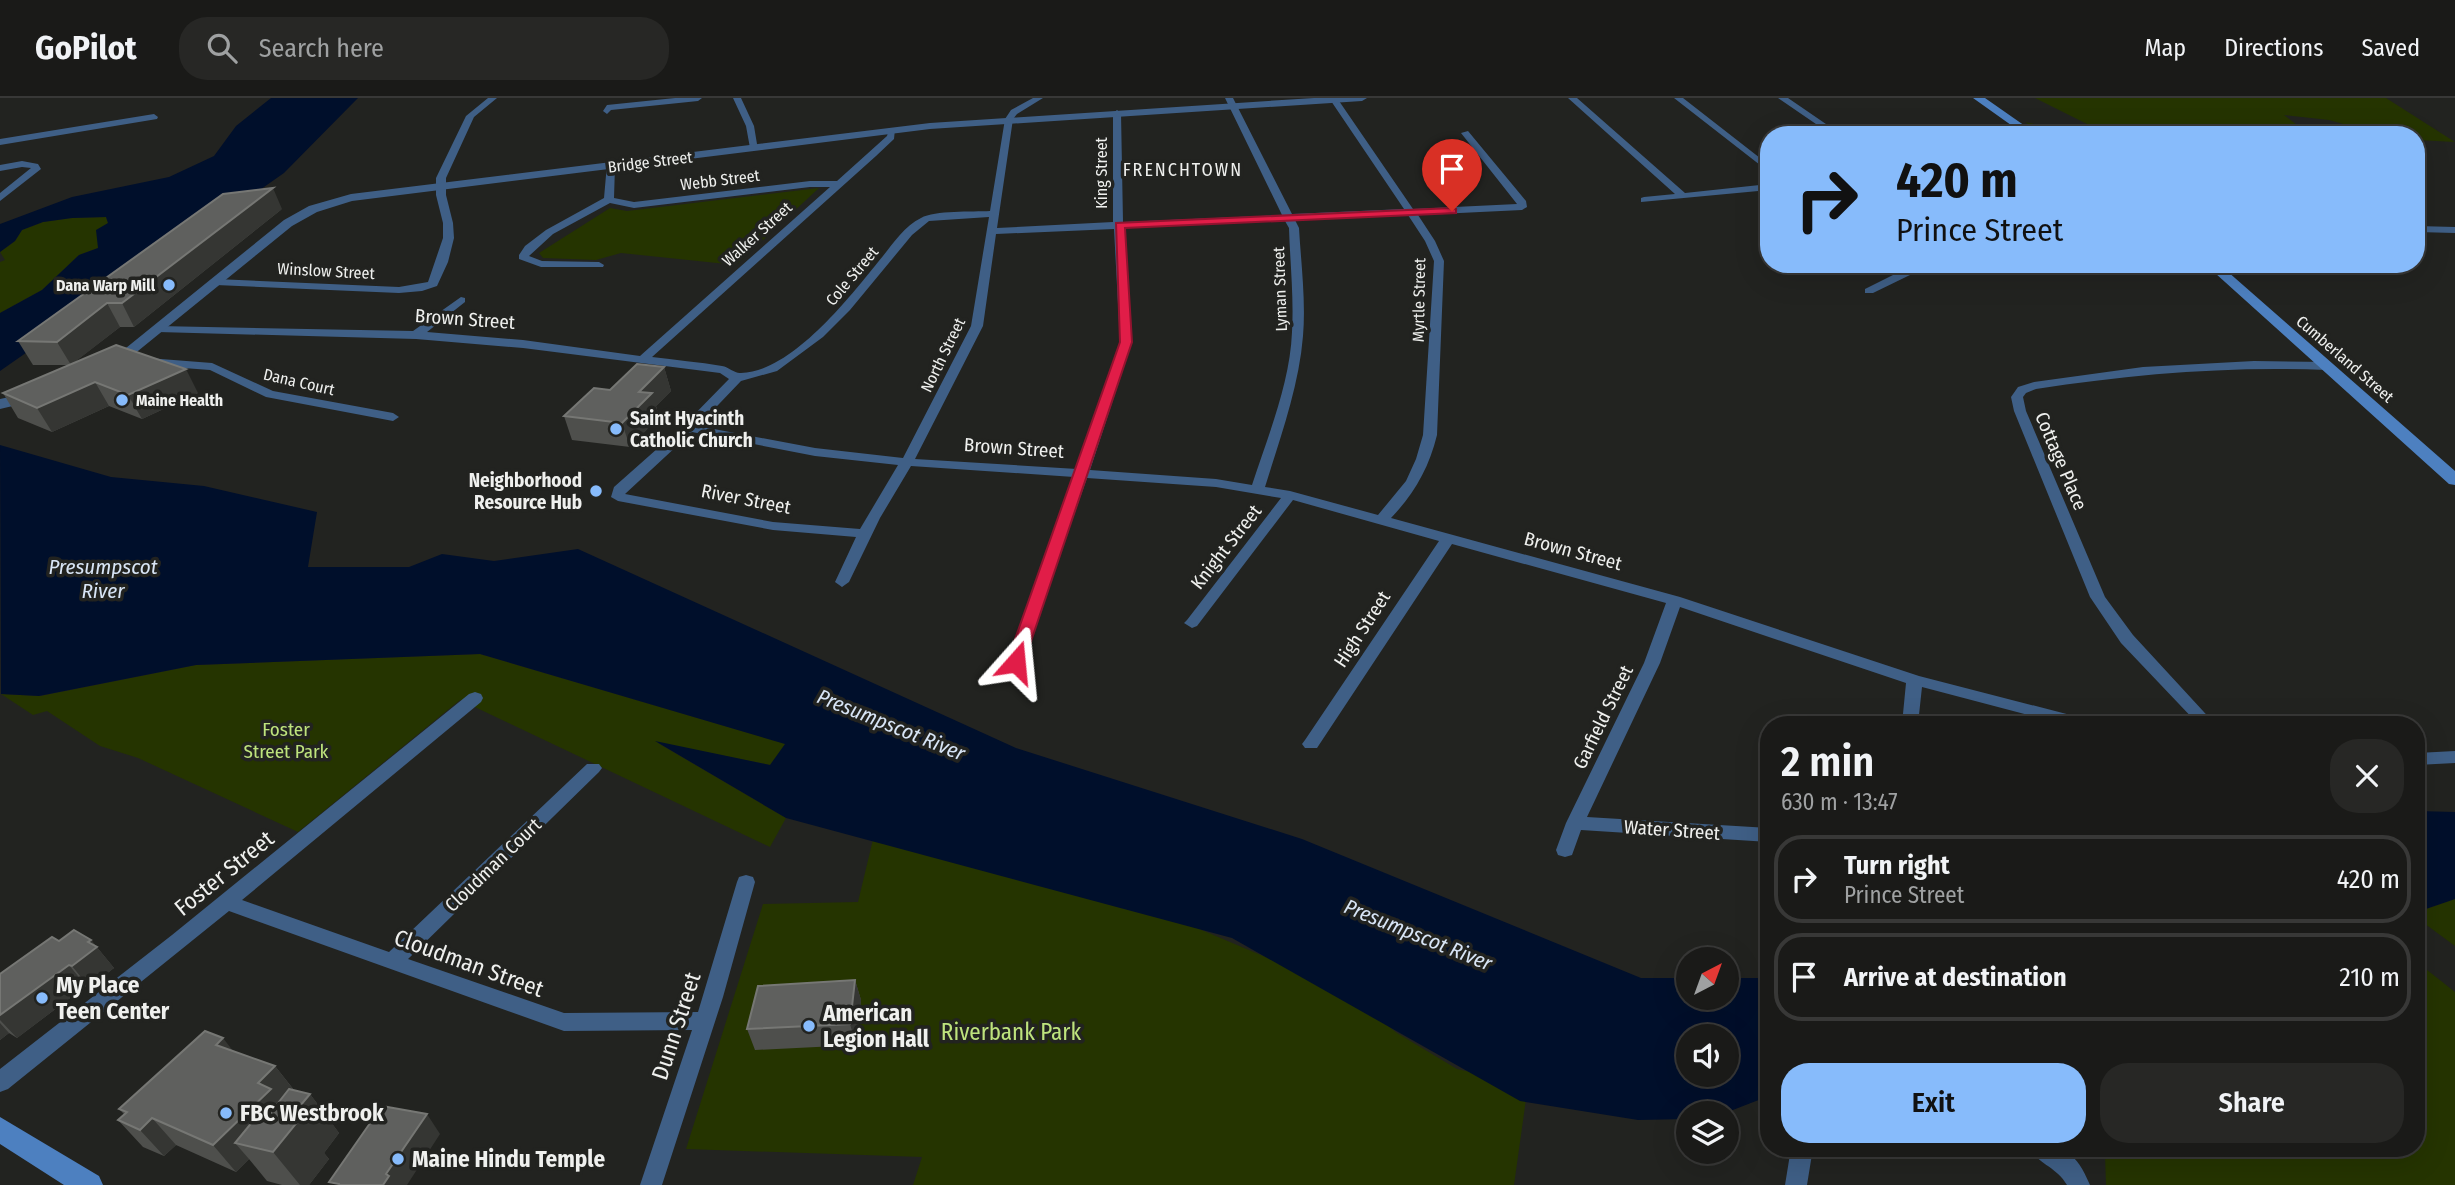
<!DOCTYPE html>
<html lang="en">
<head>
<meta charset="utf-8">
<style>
  body { margin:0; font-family:"Fira Sans Condensed",sans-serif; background:#272725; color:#f1f3f6; height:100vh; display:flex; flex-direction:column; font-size:26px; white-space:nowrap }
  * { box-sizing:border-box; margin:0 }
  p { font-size:23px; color:#9fa1a2 }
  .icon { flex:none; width:38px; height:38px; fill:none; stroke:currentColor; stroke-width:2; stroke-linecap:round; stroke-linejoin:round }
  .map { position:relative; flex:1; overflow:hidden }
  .sheet { position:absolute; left:1760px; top:618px; width:665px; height:441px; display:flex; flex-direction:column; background:#1a1a18; border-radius:28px; box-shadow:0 7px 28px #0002,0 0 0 2px #383837 }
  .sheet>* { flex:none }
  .hud { position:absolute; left:1760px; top:28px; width:665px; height:147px; border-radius:28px; box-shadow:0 7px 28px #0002,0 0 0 2px #383837; background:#87bbfb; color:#111; overflow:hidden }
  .needle { width:46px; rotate:41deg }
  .controls { position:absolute; left:1676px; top:849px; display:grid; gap:14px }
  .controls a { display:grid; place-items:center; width:63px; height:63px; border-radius:50%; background:#1a1a18; box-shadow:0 7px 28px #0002,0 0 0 2px #383837; font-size:35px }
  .pin { position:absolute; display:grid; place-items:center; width:60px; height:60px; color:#fff; margin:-72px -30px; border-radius:50% 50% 50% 0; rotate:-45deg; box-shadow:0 0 7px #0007 }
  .pin .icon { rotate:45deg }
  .me { position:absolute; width:77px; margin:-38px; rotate:18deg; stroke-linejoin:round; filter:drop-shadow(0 0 5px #0008) }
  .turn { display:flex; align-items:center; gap:24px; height:147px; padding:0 21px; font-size:32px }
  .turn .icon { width:91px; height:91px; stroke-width:2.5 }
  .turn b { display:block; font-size:49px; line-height:60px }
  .round { display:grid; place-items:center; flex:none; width:74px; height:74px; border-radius:28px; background:#272725 }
  .overview { display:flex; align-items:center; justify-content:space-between; height:119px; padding:0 21px }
  h1 { font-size:42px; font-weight:600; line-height:52px }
  .action { display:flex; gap:14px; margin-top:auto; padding:14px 21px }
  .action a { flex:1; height:80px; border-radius:28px; background:#87bbfb; color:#111; font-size:28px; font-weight:600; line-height:80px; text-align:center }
  .action a+a { background:#272725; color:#f1f3f6 }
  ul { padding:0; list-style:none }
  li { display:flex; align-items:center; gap:21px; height:88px; margin:0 14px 10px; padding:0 7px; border:4px solid #383837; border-radius:28px }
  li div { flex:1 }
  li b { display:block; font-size:26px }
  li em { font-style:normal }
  header { display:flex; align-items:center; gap:42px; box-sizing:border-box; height:98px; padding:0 35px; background:#1a1a18; border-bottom:2px solid #383837 }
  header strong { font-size:33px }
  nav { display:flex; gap:38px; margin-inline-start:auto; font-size:24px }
  .search { width:490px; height:63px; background:#272725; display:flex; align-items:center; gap:18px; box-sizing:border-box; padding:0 24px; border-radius:28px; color:#9fa1a2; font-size:26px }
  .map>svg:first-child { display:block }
</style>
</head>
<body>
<header>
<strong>GoPilot</strong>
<div class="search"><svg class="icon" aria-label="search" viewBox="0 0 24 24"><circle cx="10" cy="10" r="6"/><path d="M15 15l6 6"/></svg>Search here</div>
<nav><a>Map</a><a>Directions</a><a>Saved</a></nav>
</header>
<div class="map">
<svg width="2455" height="1087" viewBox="0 0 2455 1087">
  <rect width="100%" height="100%" fill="#222320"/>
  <path fill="#253400" d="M2035 0H2386L2455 44 2417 42V37H2382L2329 22 2284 17 2310 37 2050 35 2045 37 2025 24 2039 27H2089Z
    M819 90 736 167 621 155 596 162 543 160 539 155 610 110 627 113Z
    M106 119 108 125 98 150 79 157 42 192 0 215V164L5 162 0 154 15 143 22 132 43 124 72 120Z
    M480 556 786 646 770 667 658 645 786 720 770 749 460 602 298 734 138 660 100 648 47 613 33 617 1 596 40 598 196 567Z
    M875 733 1178 822 1339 890 1397 935 1457 971 1528 987 1514 1087H913L922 1059 686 1051 763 806 858 804Z
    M2455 801V848L2417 820V814Z
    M2417 864 2455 894V1087H2106L2105 1057 2084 1050H2417Z"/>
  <path fill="#000f2b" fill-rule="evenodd" d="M271 0H358L284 75 0 273V215L42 192 79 157 98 150 96 132 108 125 106 119 72 120 43 124 22 132 15 143 0 154V126L72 99 169 79 214 58 236 28Z
    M0 347 111 379 204 388 317 414 308 469H409L442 456 494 463 578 451 1016 650 1302 741 1641 880H1689V900H1727V880H1765L1769 877V998L1725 1015H1689L1688 1021 1638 1022 1520 1003 1232 840 786 720 655 643 770 667 785 646 480 556 196 567 39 598 1 596ZM1689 938H1727V976H1689Z
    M2417 713 2455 714V801L2417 814Z"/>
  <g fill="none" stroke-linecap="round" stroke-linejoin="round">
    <path fill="#3f5f86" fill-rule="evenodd" d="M488 0H497L474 19 446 80V97L453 125 454 140 448 164 437 188 422 193 399 195 216 187 211 184 216 181 399 189 428 184 443 140V125L436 97V80L466 18Z
      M675 0H702L698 3 611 12 607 16 603 13 607 7Z
      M733 0H741L754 28 758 52 750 50 746 28Z
      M1033 0H1043L1017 16 1013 21 997 130 1113 124V15L1117 12 1121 15 1123 124 1282 117 1225 0H1233L1292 116 1404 111 1329 0H1337L1413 111 1517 106 1461 35 1468 33 1526 103 1527 109 1522 112 1418 117 1435 143 1444 163 1437 337C1429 370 1414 396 1391 420L1680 499 1919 578 2082 620 2088 622 2090 626H2062L1922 589 1918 626H1902L1906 585 1680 509 1660 565 1587 719 1769 730V744L1581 732 1572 757 1565 759 1558 757 1556 752 1566 725 1644 565 1666 505 1452 446 1317 650H1305L1302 646 1305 642 1439 443 1293 402 1197 528 1192 530 1184 525 1187 522 1281 400 1216 389 1087 380 1018 576 1010 581 1002 576 1074 379 911 368 880 420 849 484 842 489 835 484 856 439 773 432 618 403 611 399 614 389 684 327 729 281 720 275 523 250 416 241 158 234 152 231 158 228 413 233 461 199 465 200V204L427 234 523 242 640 258 830 89H810L634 110 610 105 553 136 529 158 542 163 599 164 604 167 603 169H541L519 161V157L525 148 546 132 604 100 607 66 615 68 614 100 634 104 810 83H837L887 38 889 31H895L894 41 876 58 652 259C675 262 699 264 722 268 729 269 735 276 741 275 793 274 853 195 883 158 894 144 905 128 921 120 935 112 972 114 990 113L1005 21 1011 12ZM1408 117 1425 143 1434 163 1423 337 1416 361 1406 383 1378 417 1290 393 1265 389C1280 340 1299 289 1303 238 1306 203 1301 165 1299 130L1295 122ZM989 119 971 228 903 360 815 350 698 328 741 283 777 273 823 239 850 212 912 137 929 123ZM1285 123 1289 130C1290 164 1294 199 1292 234 1290 285 1268 338 1252 387L1216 381 1090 372 1132 244 1124 130ZM1114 131 1120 244 1077 371 915 361 983 228 996 136ZM692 334 815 358 898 367 860 431 773 424 625 396Z
      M1568 0H1577L1685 95 1769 86V92L1641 104V100L1644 99 1675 96Z
      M1674 0H1683L1769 67V74Z
      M1778 0H1788L1842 37H1832Z
      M154 16 158 19 157 21 0 47V41Z
      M22 63 38 66 41 71 0 103V95L31 70 22 69 0 73V67Z
      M2417 128 2455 129V135L2417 134Z
      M1902 166H1912L1910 177 1873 195H1865V191L1901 173Z
      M148 260 212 265 273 293 393 315 399 319 393 323 266 299 210 272 144 267V261Z
      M2254 263 2327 264 2333 268 2327 272C2229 268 2133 276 2036 291L2026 295 2023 299 2026 313 2105 499 2133 537 2215 626H2198L2121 545 2090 499 2014 313 2011 299 2018 289 2034 284 2143 269Z
      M475 594 481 596 483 600 481 604 242 802 389 854 587 666H599L602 670 599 674 408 861 564 915 698 914 737 784 739 779 746 777 753 779 755 784 723 899 662 1087H640L692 932 564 933 229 813 8 991 0 994V971L172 837 469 596Z
      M2455 653V665L2417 667V655Z
      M1791 1050H1813L1807 1087H1785Z
      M2030 1050C2066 1050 2075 1052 2090 1087H2067C2056 1068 2037 1066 2030 1050Z"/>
    <path fill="#3f5f86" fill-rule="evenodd" d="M1314 0H1367L1362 3 930 31 352 103 317 114 292 128 117 270 112 271 105 267 284 122 309 108 351 96 930 25Z
      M33 294 41 299 38 302 0 311V301Z"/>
    <path fill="#4d80c0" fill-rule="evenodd" d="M1973 0H1985L2038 37H2025Z
      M2205 166H2219L2455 373V387L2449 386Z
      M0 1019 99 1078 103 1087H64L0 1046Z"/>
  </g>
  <path fill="#4e4f4c" d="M282 111 134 229H120L73 265 198 295 142 321 109 308 52 334 18 320 3 295 69 267H33L18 243Z
    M664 269 671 293 656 308 659 319 630 349 572 342 564 318 610 292Z
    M91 842 114 870 89 889 86 888 17 940 9 935 0 942V876L59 843Z
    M855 882 861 902 856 947 755 952 747 931Z
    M233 953 275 968 294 992 310 996 339 1035 324 1055 329 1061 309 1087H282L267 1083 249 1061 236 1074 176 1047 164 1058 143 1049 118 1022 124 1016 119 1011Z"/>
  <path fill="#353633" d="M273 90 282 111 134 229 122 205Z
    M107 205 120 229 71 267 57 244Z
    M664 269 671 293 656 308 659 319 630 349 622 325 639 294Z
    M186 271 198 295 142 321 128 297Z
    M95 284 109 308 52 334 37 310Z
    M91 842 114 870 89 889 72 868 88 844Z
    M69 867 86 888 17 940 0 922V917Z
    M855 882 861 902 856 947 850 926Z
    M0 925 9 935 0 942Z
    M223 940 244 967 216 947Z
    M275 968 296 995 235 1045 249 1061 236 1074 213 1047 258 985Z
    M310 996 339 1035 324 1055 329 1061 309 1087H300L273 1054 290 1020Z
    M427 1016 440 1036 407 1087H383L386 1076Z
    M152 1020 176 1047 164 1058 140 1032Z"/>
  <path fill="#5f605e" stroke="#767774" stroke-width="2" d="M273 90 122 205H107L57 244 18 243 223 96Z
    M116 247 186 271 128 297 95 284 37 310 3 295Z
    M637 266 664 269 639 294 652 295 622 325 564 318 594 290 610 292Z
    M74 832 91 842 88 844 97 849 72 868 69 867 0 917V876L52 839 59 843Z
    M855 882 850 926 747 931 758 888Z
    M205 933 223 940 216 947 275 968 258 985 271 991 213 1047 152 1020 140 1032 118 1022 127 1014 119 1011Z
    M289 991 310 996 290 1020 299 1022 273 1054 235 1045 262 1012 271 1014Z
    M382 1008 427 1016 386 1076 389 1078 383 1087H339V1086L329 1084Z"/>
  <path fill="#e11d48" stroke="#92132f" stroke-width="2" d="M1452 110 1456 111V115L1125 130 1132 244 1024 564 1021 568H1010L1007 564 1120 244 1116 125Z"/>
  <g fill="#87bbfb" stroke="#222320" stroke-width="2.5">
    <circle cx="169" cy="187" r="7"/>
    <circle cx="122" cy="302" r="7"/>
    <circle cx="616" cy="331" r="7"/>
    <circle cx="596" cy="393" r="7"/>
    <circle cx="42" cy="900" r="7"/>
    <circle cx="809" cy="928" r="7"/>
    <circle cx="226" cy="1015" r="7"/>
    <circle cx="398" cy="1061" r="7"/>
  </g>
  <g text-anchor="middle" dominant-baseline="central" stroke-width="7" stroke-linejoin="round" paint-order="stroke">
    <g font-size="16" fill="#eff0ee" stroke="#222320">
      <text transform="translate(650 64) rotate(-7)">Bridge Street</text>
      <text transform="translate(1101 75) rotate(-90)">King Street</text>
      <text transform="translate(720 82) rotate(-7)">Webb Street</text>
      <text transform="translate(757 136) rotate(-42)">Walker Street</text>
      <text transform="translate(326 173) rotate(3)">Winslow Street</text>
      <text transform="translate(852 178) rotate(-50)">Cole Street</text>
      <text transform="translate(1280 191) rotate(-92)">Lyman Street</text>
      <text transform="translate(1419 202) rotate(-89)">Myrtle Street</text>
      <text transform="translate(943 257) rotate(-64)">North Street</text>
      <text transform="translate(2345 261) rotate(41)">Cumberland Street</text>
      <text transform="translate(299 284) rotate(13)">Dana Court</text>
    </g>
    <g font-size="16" font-weight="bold" fill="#eff0ee" stroke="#222320" text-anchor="end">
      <text x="155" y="187">Dana Warp Mill</text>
      <text x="136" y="302" text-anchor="start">Maine Health</text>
    </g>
    <g font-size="18" letter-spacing="2" fill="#eff0ee" stroke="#222320">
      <text x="1183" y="72">FRENCHTOWN</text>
    </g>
    <g font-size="19" fill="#eff0ee" stroke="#222320">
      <text transform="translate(465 221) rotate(4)">Brown Street</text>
      <text transform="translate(1014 350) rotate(4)">Brown Street</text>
      <text transform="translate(2061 363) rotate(67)">Cottage Place</text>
      <text transform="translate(746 401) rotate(11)">River Street</text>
      <text transform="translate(1226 449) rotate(-52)">Knight Street</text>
      <text transform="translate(1573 453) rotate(15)">Brown Street</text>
      <text transform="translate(1362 531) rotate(-57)">High Street</text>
      <text transform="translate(1603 619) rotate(-64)">Garfield Street</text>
      <text transform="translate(1672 732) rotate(4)">Water Street</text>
      <text transform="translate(493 767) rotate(-44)">Cloudman Court</text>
    </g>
    <g font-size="19" font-weight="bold" fill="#eff0ee" stroke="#222320" text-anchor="start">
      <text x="630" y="320">Saint Hyacinth<tspan x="630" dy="22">Catholic Church</tspan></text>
      <text x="582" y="382" text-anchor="end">Neighborhood<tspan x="582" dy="22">Resource Hub</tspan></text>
    </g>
    <g font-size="19" fill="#bee37d" stroke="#222320">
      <text x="286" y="631">Foster<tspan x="286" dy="22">Street Park</tspan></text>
    </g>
    <g font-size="21" font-style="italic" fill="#d8e5f6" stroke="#222320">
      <text x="103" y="469">Presumpscot<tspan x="103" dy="24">River</tspan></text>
      <text transform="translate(891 627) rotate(22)">Presumpscot River</text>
      <text transform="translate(1418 837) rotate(22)">Presumpscot River</text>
    </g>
    <g font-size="23" fill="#eff0ee" stroke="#222320">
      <text transform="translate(224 775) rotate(-39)">Foster Street</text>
      <text transform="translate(469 865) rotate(20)">Cloudman Street</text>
      <text transform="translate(676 928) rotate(-72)">Dunn Street</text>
    </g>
    <g font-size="23" font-weight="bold" fill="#eff0ee" stroke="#222320" text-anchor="start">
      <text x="56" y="887">My Place<tspan x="56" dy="26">Teen Center</tspan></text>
      <text x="823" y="915">American<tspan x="823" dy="26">Legion Hall</tspan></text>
      <text x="240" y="1015">FBC Westbrook</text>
      <text x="412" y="1061">Maine Hindu Temple</text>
    </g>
    <g font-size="23" fill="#bee37d" stroke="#222320">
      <text x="1011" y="934">Riverbank Park</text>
    </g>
  </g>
</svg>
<div class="controls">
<a><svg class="needle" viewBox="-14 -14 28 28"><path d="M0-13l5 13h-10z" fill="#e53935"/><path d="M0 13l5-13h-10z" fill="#9fa1a2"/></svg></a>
<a><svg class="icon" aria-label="sound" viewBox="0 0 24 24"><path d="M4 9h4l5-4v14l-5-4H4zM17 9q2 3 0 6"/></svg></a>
<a><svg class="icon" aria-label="layers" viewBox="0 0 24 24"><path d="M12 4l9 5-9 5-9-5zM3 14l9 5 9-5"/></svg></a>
</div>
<div class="pin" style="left:1452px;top:113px;background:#d93025"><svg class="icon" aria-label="arrive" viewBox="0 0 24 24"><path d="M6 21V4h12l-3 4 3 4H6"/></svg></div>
<svg class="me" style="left:1016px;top:564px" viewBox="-20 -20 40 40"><path d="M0-17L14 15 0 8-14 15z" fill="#e11d48" stroke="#fff" stroke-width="4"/></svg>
<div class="hud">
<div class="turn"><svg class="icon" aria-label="right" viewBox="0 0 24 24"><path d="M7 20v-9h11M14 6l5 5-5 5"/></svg><div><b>420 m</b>Prince Street</div></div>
</div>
<section class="sheet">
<div class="overview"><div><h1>2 min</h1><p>630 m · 13:47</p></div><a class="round"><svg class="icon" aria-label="close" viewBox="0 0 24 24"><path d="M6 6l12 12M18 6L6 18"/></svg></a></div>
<ul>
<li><svg class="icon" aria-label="right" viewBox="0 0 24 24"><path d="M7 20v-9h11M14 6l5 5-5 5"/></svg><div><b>Turn right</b><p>Prince Street</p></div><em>420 m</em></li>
<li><svg class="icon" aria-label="arrive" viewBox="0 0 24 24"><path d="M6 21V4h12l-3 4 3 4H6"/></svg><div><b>Arrive at destination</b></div><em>210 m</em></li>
</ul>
<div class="action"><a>Exit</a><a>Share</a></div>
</section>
</div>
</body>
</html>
